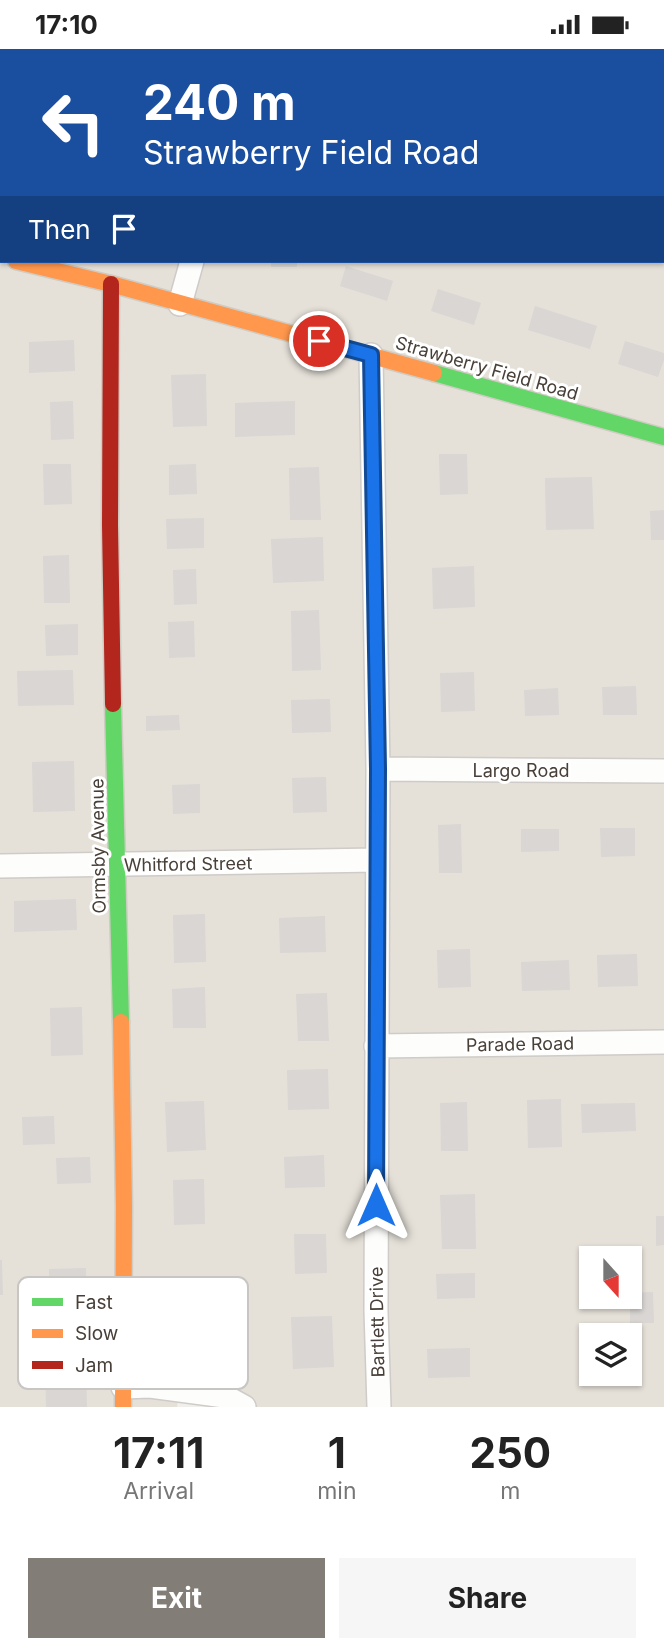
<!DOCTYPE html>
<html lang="en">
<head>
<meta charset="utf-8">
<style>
  body { margin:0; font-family:Inter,sans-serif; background:#f6f6f6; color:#222; height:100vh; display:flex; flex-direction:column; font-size:26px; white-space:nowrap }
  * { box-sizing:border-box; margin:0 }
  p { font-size:23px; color:#767676 }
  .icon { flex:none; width:38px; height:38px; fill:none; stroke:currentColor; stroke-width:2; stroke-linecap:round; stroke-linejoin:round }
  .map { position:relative; height:1358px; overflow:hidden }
  .sheet { display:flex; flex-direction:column; background:#fff; flex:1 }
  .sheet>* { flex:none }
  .guide { position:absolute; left:0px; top:0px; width:665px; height:214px; box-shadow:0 2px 5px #0004; background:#1a4fa0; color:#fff; overflow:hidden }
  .needle { width:46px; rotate:159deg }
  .tools { position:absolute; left:579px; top:1197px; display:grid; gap:14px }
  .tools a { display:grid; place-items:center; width:63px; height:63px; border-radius:0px; background:#fff; box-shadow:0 2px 5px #0004; font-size:35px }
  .pin { position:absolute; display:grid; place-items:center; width:60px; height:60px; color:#fff; margin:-30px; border:4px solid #fff; border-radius:50%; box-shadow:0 2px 7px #0007 }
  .me { position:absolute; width:77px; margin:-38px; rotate:0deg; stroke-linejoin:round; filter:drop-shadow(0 0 5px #0008) }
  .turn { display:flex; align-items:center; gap:24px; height:147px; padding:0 28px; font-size:32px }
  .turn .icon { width:91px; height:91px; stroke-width:2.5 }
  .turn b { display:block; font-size:49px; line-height:60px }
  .then { display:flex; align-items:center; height:66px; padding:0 28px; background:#0003; gap:14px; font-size:26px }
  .eta { display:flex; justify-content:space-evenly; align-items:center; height:119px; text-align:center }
  .eta b { font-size:42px; font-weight:700; line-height:49px }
  .action { display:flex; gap:14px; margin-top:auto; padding:14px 28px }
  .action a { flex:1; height:80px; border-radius:0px; background:#837d77; color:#fff; font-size:28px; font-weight:700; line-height:80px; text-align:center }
  .action a+a { background:#f6f6f6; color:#222 }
  .status { display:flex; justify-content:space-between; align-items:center; height:49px; padding:0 35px; background:#fff; direction:ltr }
  .status svg { height:19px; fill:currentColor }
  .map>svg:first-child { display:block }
</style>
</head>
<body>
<div class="status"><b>17:10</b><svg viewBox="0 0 49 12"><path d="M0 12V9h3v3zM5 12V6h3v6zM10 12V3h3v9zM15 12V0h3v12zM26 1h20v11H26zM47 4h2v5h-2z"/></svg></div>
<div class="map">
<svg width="664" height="1358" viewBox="0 0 664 1358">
  <rect width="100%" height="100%" fill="#f1efec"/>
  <path fill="#e5e1d9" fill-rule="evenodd" d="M0 0H664V1358H239L178 1352 177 1358H0ZM2 2H663V212H2ZM592 1209H630V1248H592ZM592 1286H630V1325H592Z"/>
  <path fill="#d9d6d3" d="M271 212H297V218H271Z
    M346 217 393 232 387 252 340 237Z
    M438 240 481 254 474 276 431 262Z
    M535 257 597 277 590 300 528 281Z
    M74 291 75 322 29 324V293Z
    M625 292 664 304V311L658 328 618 315Z
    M206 325 207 377 173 378 171 326Z
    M73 352 74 390 51 391 50 353Z
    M295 352V386L235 388V354Z
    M439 405H467L468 445 440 446Z
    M43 415H71L72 455 44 456Z
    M196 415 197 445 169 446V416Z
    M319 418 321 471H290L289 419Z
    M592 428 594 480 546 481 545 429Z
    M664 461V491H651L650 462Z
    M204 469V499L167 500 166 470Z
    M323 488 324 532 273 534 271 490Z
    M69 506 70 554H44L43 507Z
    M474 517 475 558 433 560 432 519Z
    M196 520 197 555 174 556 173 521Z
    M319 561 321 621 292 622 291 562Z
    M194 572 195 608 169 609 168 573Z
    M78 575V606L46 607 45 576Z
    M73 621 74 656 18 657 17 622Z
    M474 623 475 662 441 663 440 624Z
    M636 637 637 666H603L602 638Z
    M558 639 559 666 525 667 524 641Z
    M330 650 331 683 292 684 291 651Z
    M179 666 180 681 146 682V667Z
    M74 712 75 762 33 763 32 713Z
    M326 728 327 763 293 764 292 729Z
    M200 735V764L173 765 172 736Z
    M461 775 462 824H439L438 776Z
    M600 779H635V807L601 808Z
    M521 780H559V802L521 803Z
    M76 850 77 881 14 883V852Z
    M205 865 206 913 174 914 173 866Z
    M325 867 326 903 280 904 279 869Z
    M470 900 471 938 438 939 437 901Z
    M637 905 638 937 598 938 597 906Z
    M569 911 570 941 522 942 521 913Z
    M205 938 206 979H173L172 940Z
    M327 944 329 992H298L296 945Z
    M82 958 83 1006 51 1007 50 959Z
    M328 1020 329 1060 288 1061 287 1021Z
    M561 1050 562 1098 528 1099 527 1051Z
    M204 1052 206 1101 167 1103 165 1053Z
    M467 1053 468 1102H441L440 1054Z
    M635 1054 636 1082 582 1084 581 1055Z
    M54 1067 55 1095 23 1096 22 1068Z
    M324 1106 325 1138 285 1139 284 1108Z
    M90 1108 91 1134 57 1135 56 1109Z
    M204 1130 205 1175 174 1176 173 1131Z
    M475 1145 476 1200H442L440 1146Z
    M656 1167H664V1196L656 1197Z
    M294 1185H326L327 1224 295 1225Z
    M0 1211H2L3 1246H0Z
    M86 1219 87 1265 50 1266 49 1220Z
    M475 1224V1249L437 1250 436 1225Z
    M653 1243 654 1274H630V1244Z
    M332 1267 334 1318 293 1320 291 1268Z
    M470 1299V1328L428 1329 427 1300Z
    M86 1311 87 1358H46L45 1313Z"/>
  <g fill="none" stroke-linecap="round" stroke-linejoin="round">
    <g stroke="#cecbc8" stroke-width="26">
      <path id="street" d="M273 0 278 2
        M247 2V0
        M650 2 651 0
        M180 255 192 212
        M371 306 378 720 376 1262 379 1358
        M378 720 664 722
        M0 817 377 811
        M376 997 664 993
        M123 1338 150 1337 224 1347 244 1358"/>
    </g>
    <g stroke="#d0ccc3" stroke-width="19">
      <path id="fast" d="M434 324 664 388
        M113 655 121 973"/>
    </g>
    <g stroke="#d0ccc3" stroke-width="19">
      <path id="slow" d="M16 212 111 235 434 324
        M121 973 124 1158 123 1358"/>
    </g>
    <g stroke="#d0ccc3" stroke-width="19">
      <path id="jam" d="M111 235 110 476 113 655"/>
    </g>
    <use href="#street" stroke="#fdfdfc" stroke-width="23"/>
    <use href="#fast" stroke="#63d668" stroke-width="16"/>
    <use href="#slow" stroke="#ff974d" stroke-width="16"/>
    <use href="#jam" stroke="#b3261e" stroke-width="16"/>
  </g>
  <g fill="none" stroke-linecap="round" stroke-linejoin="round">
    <g stroke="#114b97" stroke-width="18">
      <path id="route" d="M319 292 371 306 378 720 376 1156"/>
    </g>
    <use href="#route" stroke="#1a73e8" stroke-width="12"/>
  </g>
  <g text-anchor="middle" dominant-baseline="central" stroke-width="6" stroke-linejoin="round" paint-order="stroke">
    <g font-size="18" fill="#484038" stroke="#fff">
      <text transform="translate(487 319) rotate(16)">Strawberry Field Road</text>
      <text x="521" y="721">Largo Road</text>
      <text transform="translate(98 797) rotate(-91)">Ormsby Avenue</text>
      <text transform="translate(188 815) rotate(-1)">Whitford Street</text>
      <text transform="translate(520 995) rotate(-1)">Parade Road</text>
      <text transform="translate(377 1273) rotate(-91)">Bartlett Drive</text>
    </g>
  </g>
  <rect x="18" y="1228" width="230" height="112" rx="10" fill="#fff" stroke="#c8c6c3" stroke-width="2"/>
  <rect x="32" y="1249" width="31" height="8" fill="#63d668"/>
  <rect x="32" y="1280" width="31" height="9" fill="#ff974d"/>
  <rect x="32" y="1312" width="31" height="8" fill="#b3261e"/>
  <g font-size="19" fill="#484038">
    <text x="75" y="1260">Fast</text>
    <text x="75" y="1291">Slow</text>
    <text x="75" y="1323">Jam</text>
  </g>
</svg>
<div class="tools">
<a><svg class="needle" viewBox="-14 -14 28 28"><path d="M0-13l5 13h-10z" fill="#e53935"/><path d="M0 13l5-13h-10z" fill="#767676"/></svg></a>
<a><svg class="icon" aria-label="layers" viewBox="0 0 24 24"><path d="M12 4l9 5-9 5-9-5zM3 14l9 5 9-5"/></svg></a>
</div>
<div class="pin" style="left:319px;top:292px;background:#d93025"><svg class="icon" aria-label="arrive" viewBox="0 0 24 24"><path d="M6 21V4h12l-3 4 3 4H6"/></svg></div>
<svg class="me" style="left:376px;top:1156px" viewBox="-20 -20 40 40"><path d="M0-17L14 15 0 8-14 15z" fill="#1a73e8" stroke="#fff" stroke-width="4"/></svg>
<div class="guide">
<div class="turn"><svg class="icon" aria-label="left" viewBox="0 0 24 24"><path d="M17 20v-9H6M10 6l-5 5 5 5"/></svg><div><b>240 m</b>Strawberry Field Road</div></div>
<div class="then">Then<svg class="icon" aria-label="arrive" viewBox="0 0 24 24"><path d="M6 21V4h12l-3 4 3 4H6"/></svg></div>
</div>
</div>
<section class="sheet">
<div class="eta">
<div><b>17:11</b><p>Arrival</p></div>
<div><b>1</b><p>min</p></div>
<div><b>250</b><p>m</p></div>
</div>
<div class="action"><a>Exit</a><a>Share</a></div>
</section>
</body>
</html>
